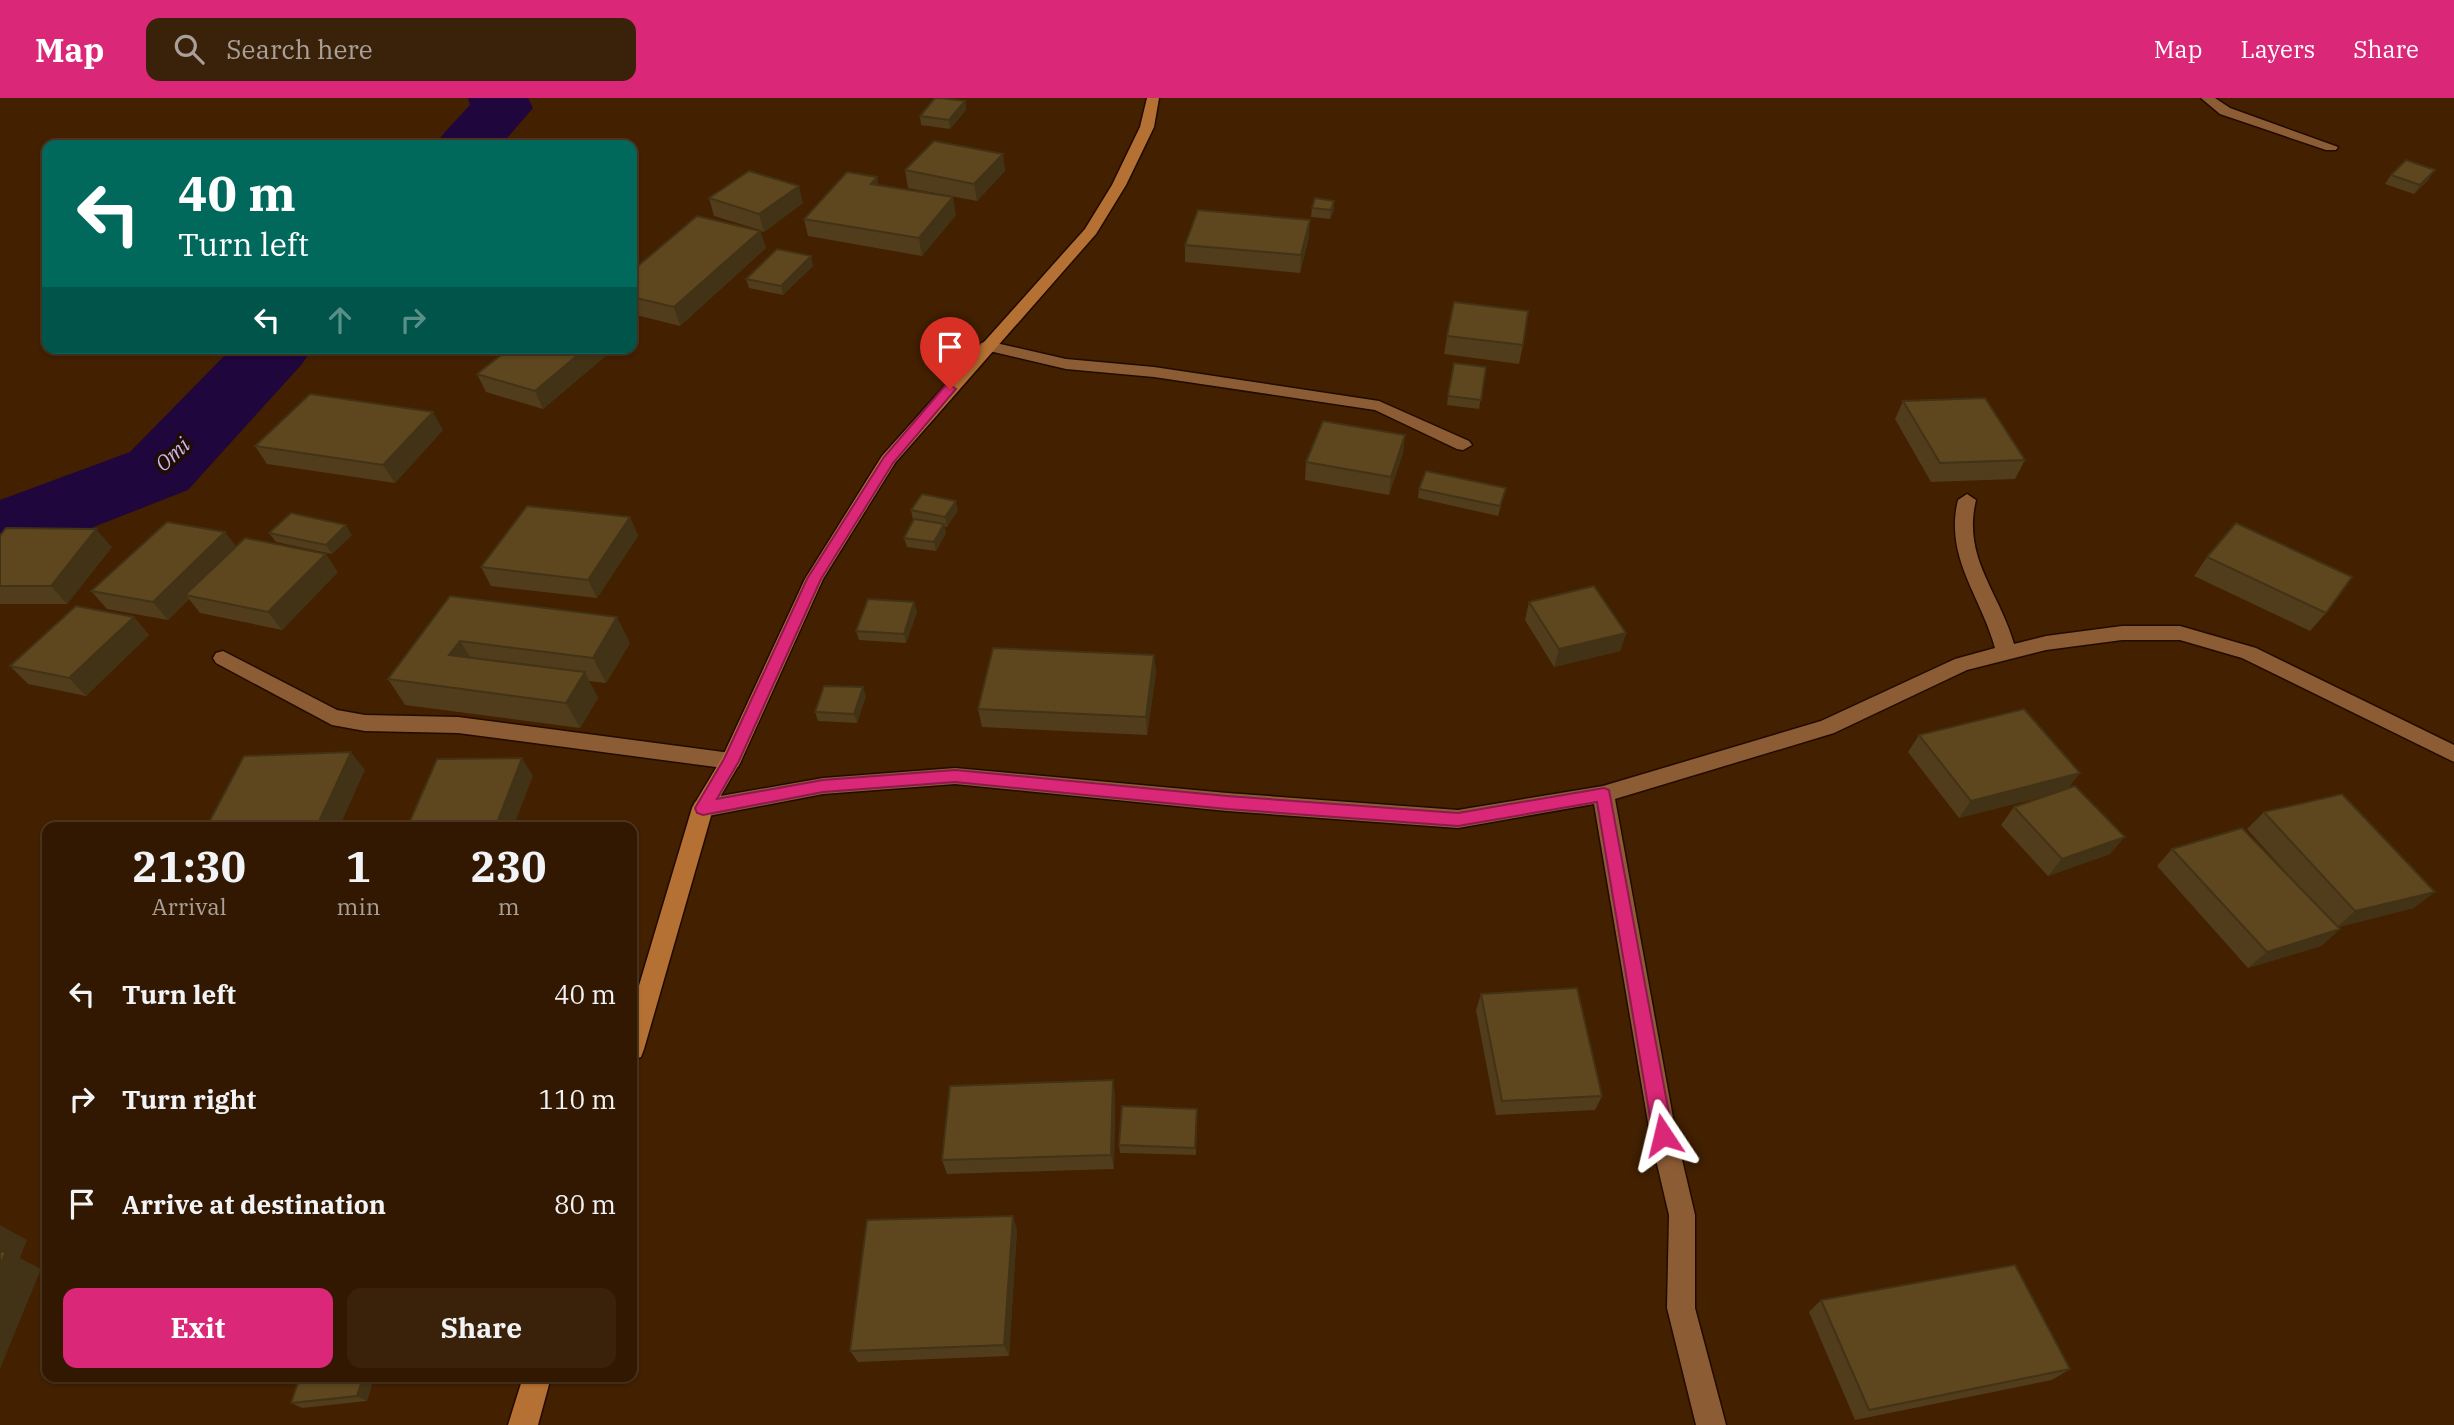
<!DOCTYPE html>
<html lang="en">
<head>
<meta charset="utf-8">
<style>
  body { margin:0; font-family:"IBM Plex Serif",serif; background:#3a210a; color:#f1f3f6; height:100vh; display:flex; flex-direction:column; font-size:26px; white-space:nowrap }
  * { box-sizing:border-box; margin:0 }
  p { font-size:23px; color:#a8a099 }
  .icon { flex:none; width:38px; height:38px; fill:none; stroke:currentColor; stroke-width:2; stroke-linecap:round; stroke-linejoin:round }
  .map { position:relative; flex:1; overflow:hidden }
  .details { position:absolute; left:42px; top:724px; width:595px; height:560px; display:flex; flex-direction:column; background:#321800; border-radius:14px; box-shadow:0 2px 5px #0004,0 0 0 2px #4d3722 }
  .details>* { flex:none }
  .banner { position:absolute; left:42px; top:42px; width:595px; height:214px; border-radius:14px; box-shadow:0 2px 5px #0004,0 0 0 2px #4d3722; background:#00695c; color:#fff; overflow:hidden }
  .pin { position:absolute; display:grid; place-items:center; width:60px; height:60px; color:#fff; margin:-72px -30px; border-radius:50% 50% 50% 0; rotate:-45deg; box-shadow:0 0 7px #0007 }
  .pin .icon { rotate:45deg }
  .me { position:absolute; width:77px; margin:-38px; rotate:350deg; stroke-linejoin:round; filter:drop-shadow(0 0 5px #0008) }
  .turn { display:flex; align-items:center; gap:24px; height:147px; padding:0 21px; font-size:32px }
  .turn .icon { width:91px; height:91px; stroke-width:2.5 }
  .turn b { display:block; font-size:49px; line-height:60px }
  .lanes { display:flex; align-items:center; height:66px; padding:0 21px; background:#0003; justify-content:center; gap:35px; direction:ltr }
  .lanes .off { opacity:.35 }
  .eta { display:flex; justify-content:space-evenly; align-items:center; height:119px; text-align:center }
  .eta b { font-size:42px; font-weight:700; line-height:49px }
  .action { display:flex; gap:14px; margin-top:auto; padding:14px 21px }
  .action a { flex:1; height:80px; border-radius:14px; background:#db2777; color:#fff; font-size:28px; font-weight:700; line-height:80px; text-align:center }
  .action a+a { background:#3a210a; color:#f1f3f6 }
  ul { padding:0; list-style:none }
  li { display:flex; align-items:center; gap:21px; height:105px; padding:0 21px }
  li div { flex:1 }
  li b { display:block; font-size:26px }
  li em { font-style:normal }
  header { display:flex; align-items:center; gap:42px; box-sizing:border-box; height:98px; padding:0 35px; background:#db2777; color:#fff }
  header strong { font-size:33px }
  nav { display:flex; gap:38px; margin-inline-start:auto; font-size:24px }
  .search { width:490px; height:63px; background:#3a210a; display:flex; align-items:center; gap:18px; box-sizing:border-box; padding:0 24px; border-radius:14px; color:#a8a099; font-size:26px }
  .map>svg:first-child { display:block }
</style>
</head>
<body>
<header>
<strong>Map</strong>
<div class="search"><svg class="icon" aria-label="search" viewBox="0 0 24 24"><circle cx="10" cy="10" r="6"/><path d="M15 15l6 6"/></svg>Search here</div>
<nav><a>Map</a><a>Layers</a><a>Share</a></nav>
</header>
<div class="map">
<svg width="2454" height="1327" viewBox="0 0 2454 1327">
  <rect width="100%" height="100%" fill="#422000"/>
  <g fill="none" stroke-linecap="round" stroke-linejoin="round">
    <path fill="#1f063c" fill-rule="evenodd" d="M468 0H528L533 10 501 47H435L445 34 470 7Z
      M232 250H313L302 266 188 392 30 454 0 463V402L130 354Z"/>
    <g stroke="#220b00" stroke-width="3">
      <path id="minor" d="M2201 0H2215L2230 10 2338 49 2336 52H2326L2220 16Z
        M987 243 1066 261 1154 269 1379 303 1469 343 1472 347 1463 352 1457 351 1375 312 1154 279 1066 271 981 251 979 248 981 245Z
        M1967 396 1976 402C1962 460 1999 493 2014 546L2046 538 2122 528H2180L2256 550 2454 647V664L2242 560 2180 542H2122L2046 552 1967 572 1834 635 1615 701 1676 1036 1695 1117V1210L1726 1327H1696L1667 1210 1669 1117 1650 1036 1594 706 1458 730 1227 713 955 686 823 696 703 719 695 716 692 710 695 704 703 701 823 680 955 670 1227 695 1458 712 1603 688 1821 623 1955 561 1995 550C1981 498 1944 459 1958 402Z
        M223 553 337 612 365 617 458 619 731 655 738 657 741 663 738 669 731 671 458 635 365 633 332 627 216 565 213 560 216 555Z"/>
    </g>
    <g stroke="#220b00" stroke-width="3">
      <path id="major" d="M1147 0H1159L1154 29 1126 87 1096 136 895 365 823 481 741 663 713 711 644 951 641 959 632 962V911L692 710 722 660 805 481 882 358 1085 131 1112 87 1140 29Z
        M523 1279H551L538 1327H508Z"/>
    </g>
    <use href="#minor" fill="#8c5c34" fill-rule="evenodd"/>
    <use href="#major" fill="#b57033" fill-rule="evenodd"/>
  </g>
  <path fill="#513d1b" d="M965 3 966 12 950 31 921 27 920 18Z
    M1003 56 1005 73 977 103 908 90 905 72Z
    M2391 77 2429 81 2414 96 2385 86Z
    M879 87 956 117 922 158 808 138 804 121Z
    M709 100 803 105 764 134 760 133 766 150 680 228 632 216V173L760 132 714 118Z
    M1334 103V112L1330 121 1311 119 1312 110Z
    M1309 139 1300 175 1185 164V147Z
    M813 168 783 197 749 190 746 181Z
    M1447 238 1523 247 1519 266 1444 256Z
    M510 250H615L543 311 486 294 477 276Z
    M1486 269 1479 311 1447 307 1448 298Z
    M1903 303 2025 362 2015 381 1931 384 1895 321Z
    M443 332 395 385 267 366 255 348Z
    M1405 337 1403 355 1389 397 1305 382 1306 364Z
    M1506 390 1498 418 1418 400 1419 391Z
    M911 412H958L947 429 944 428 946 435 936 453 907 449 904 440 914 422H913Z
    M630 419 638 438 597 500 491 488 481 469Z
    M269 435 352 437 332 456 276 444Z
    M0 438 112 449 67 506H0Z
    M236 449 338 474 282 532 200 515 189 501 168 522 107 511 91 493Z
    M2207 459 2326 515 2310 533 2194 478Z
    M450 498 630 545 606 585 589 583 598 600 580 630 405 607 388 581Z
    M914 504 917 514 906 545 859 542 856 533Z
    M1529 504 1626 535 1620 553 1554 569 1525 522Z
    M134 519 149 537 86 598 28 586 10 568Z
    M1154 557 1156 575 1147 637 982 629 978 611Z
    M866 598 857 625 818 623 815 614Z
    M1919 637 2080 675 2068 690 2110 756 2048 778 2001 727 2014 709 2052 696 1959 720 1908 654Z
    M2264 714 2414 810 2338 829 2340 831 2321 848 2248 870 2157 768 2172 751 2302 792 2247 731Z
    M1481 896 1602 998 1595 1012 1496 1017 1476 912Z
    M1113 982 1115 997 1114 1071 947 1076 942 1062Z
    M1197 1011 1196 1057 1120 1055 1119 1047Z
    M1017 1131 1009 1258 858 1264 850 1253Z
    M1821 1202 2070 1271 2052 1282 1855 1322 1809 1214Z
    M374 1279 367 1303 302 1310 291 1305Z"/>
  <path fill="#423216" d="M965 3 966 12 950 31 949 22Z
    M1003 56 1005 73 977 103 974 86Z
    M2435 72 2429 81 2414 96 2420 87Z
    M877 79 881 97 871 86Z
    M799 88 803 105 764 134 759 116Z
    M953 99 956 117 922 158 919 140Z
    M1334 103V112L1330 121 1331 112Z
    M1310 122 1309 139 1300 175 1301 157Z
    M760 133 766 150 680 228 674 209Z
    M811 158 813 168 783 197 781 188Z
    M586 250H615L543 311 535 293Z
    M433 314 443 332 395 385 383 367Z
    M1405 337 1403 355 1389 397 1391 379Z
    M956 403 958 412 947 429 945 419Z
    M630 419 638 438 597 500 588 482Z
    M944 426 946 435 936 453 934 444Z
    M346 427 352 437 332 456 326 447Z
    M96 431 112 449 67 506 51 488Z
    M225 434 239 452 185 497 189 501 168 522 153 504Z
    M326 456 338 474 282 532 268 514Z
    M914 504 917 514 906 545 904 536Z
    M134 519 149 537 86 598 69 580Z
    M617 519 630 545 606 585 593 560Z
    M1626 535 1620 553 1554 569 1559 551Z
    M460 543 476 568 449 557Z
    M1154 557 1156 575 1147 637 1146 619Z
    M585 574 598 600 580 630 566 605Z
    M863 589 866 598 857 625 854 616Z
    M351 654 365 672 339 730H316Z
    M522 660 533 678 513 730H495Z
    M2080 675 2066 692 1959 720 1971 703Z
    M2125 739 2110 756 2048 778 2062 761Z
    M2435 794 2414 810 2336 830 2355 813Z
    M2340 831 2321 848 2248 870 2267 854Z
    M1113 982 1115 997 1114 1071 1111 1057Z
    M1013 1118 1017 1131 1009 1258 1004 1247Z
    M0 1127 27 1142 20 1160 41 1171 0 1271Z
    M363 1279H374L367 1303 357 1298Z"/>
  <path fill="#5e471f" stroke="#423216" stroke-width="2" d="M935 0H941L965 3 949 22 920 18Z
    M934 43 1003 56 974 86 905 72Z
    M2406 62 2435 72 2420 87 2391 77Z
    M749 73 799 88 759 116 709 100Z
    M847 74 877 79 871 86 953 99 919 140 804 121Z
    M1315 100 1334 103 1331 112 1312 110Z
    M1198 112 1310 122 1301 157 1185 147Z
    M697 118 760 133 674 209 632 199V173Z
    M777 151 811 158 781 188 746 181Z
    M1454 204 1528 213 1523 247 1447 238Z
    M510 250H586L535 293 477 276Z
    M1454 265 1486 269 1481 302 1448 298Z
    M310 296 433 314 383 367 255 348Z
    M1985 300 2025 362 1940 365 1903 303Z
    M1323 323 1405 337 1391 379 1306 364Z
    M1426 373 1506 390 1500 408 1419 391Z
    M922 396 956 403 945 419 911 412Z
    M527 408 630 419 588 482 481 469Z
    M291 415 346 427 326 447 269 435Z
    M914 421 944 426 934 444 904 440Z
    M167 424 225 434 153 504 91 493Z
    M2236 425 2352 479 2326 515 2207 459Z
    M6 430 96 431 51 488H0V438Z
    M245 440 326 456 268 514 185 497Z
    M1594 488 1626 535 1559 551 1529 504Z
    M450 498 617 519 593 560 460 543 449 557 585 574 566 605 388 581Z
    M868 501 914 504 904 536 856 533Z
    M76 508 134 519 69 580 10 568Z
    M993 550 1154 557 1146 619 978 611Z
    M824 588 863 589 854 616 815 614Z
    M2024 611 2080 675 1971 703 1919 637Z
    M351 654 316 730H206L244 658Z
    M522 660 495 730H407L437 661Z
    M2075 688 2125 739 2062 761 2014 709Z
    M2342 696 2435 794 2355 813 2264 714Z
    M2242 730 2340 831 2267 854 2172 751Z
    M1577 890 1602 998 1502 1003 1481 896Z
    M1113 982 1111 1057 942 1062 950 988Z
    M1122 1008 1197 1011 1195 1050 1119 1047Z
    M1013 1118 1004 1247 850 1253 867 1122Z
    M6 1153 0 1168V1154Z
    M2015 1167 2070 1271 1869 1312 1821 1202Z
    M300 1279H363L357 1298 291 1305Z"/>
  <path fill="#db2777" stroke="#8e194d" stroke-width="2" d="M950 287 956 291 893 365 821 481 739 663 717 701 823 682 955 672 1227 698 1458 715 1604 690 1609 692 1673 1037 1670 1043 1663 1046 1656 1043 1653 1037 1597 704 1458 728 1227 711 955 684 823 694 703 717 697 715 695 710 724 661 807 481 884 359 945 288Z"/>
  <g text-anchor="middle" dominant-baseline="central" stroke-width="7" stroke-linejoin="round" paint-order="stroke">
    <g font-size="21" font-style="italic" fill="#c7b6ec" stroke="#200d01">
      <text transform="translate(172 356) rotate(-43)">Omi</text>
    </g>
  </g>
</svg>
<div class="pin" style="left:950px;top:291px;background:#d93025"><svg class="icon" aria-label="arrive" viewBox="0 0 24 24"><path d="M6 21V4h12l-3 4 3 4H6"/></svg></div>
<svg class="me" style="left:1663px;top:1037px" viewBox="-20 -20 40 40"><path d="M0-17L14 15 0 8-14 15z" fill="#db2777" stroke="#fff" stroke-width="4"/></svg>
<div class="banner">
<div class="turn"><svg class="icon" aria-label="left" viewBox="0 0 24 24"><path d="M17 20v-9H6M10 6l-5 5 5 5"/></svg><div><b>40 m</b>Turn left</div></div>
<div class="lanes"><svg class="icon" aria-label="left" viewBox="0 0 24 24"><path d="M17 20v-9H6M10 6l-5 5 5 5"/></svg><svg class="icon off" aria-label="ahead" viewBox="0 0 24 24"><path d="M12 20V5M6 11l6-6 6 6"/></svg><svg class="icon off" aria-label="right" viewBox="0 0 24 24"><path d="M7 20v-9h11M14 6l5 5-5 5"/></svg></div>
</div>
<section class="details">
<div class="eta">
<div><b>21:30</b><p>Arrival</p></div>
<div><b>1</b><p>min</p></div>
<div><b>230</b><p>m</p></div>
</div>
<ul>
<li><svg class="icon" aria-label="left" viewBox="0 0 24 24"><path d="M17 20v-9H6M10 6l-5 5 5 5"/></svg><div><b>Turn left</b></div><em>40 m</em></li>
<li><svg class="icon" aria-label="right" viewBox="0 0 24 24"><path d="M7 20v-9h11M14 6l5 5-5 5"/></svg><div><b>Turn right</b></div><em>110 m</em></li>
<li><svg class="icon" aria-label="arrive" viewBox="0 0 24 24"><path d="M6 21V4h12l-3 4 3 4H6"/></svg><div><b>Arrive at destination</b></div><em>80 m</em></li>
</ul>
<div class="action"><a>Exit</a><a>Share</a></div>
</section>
</div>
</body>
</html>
